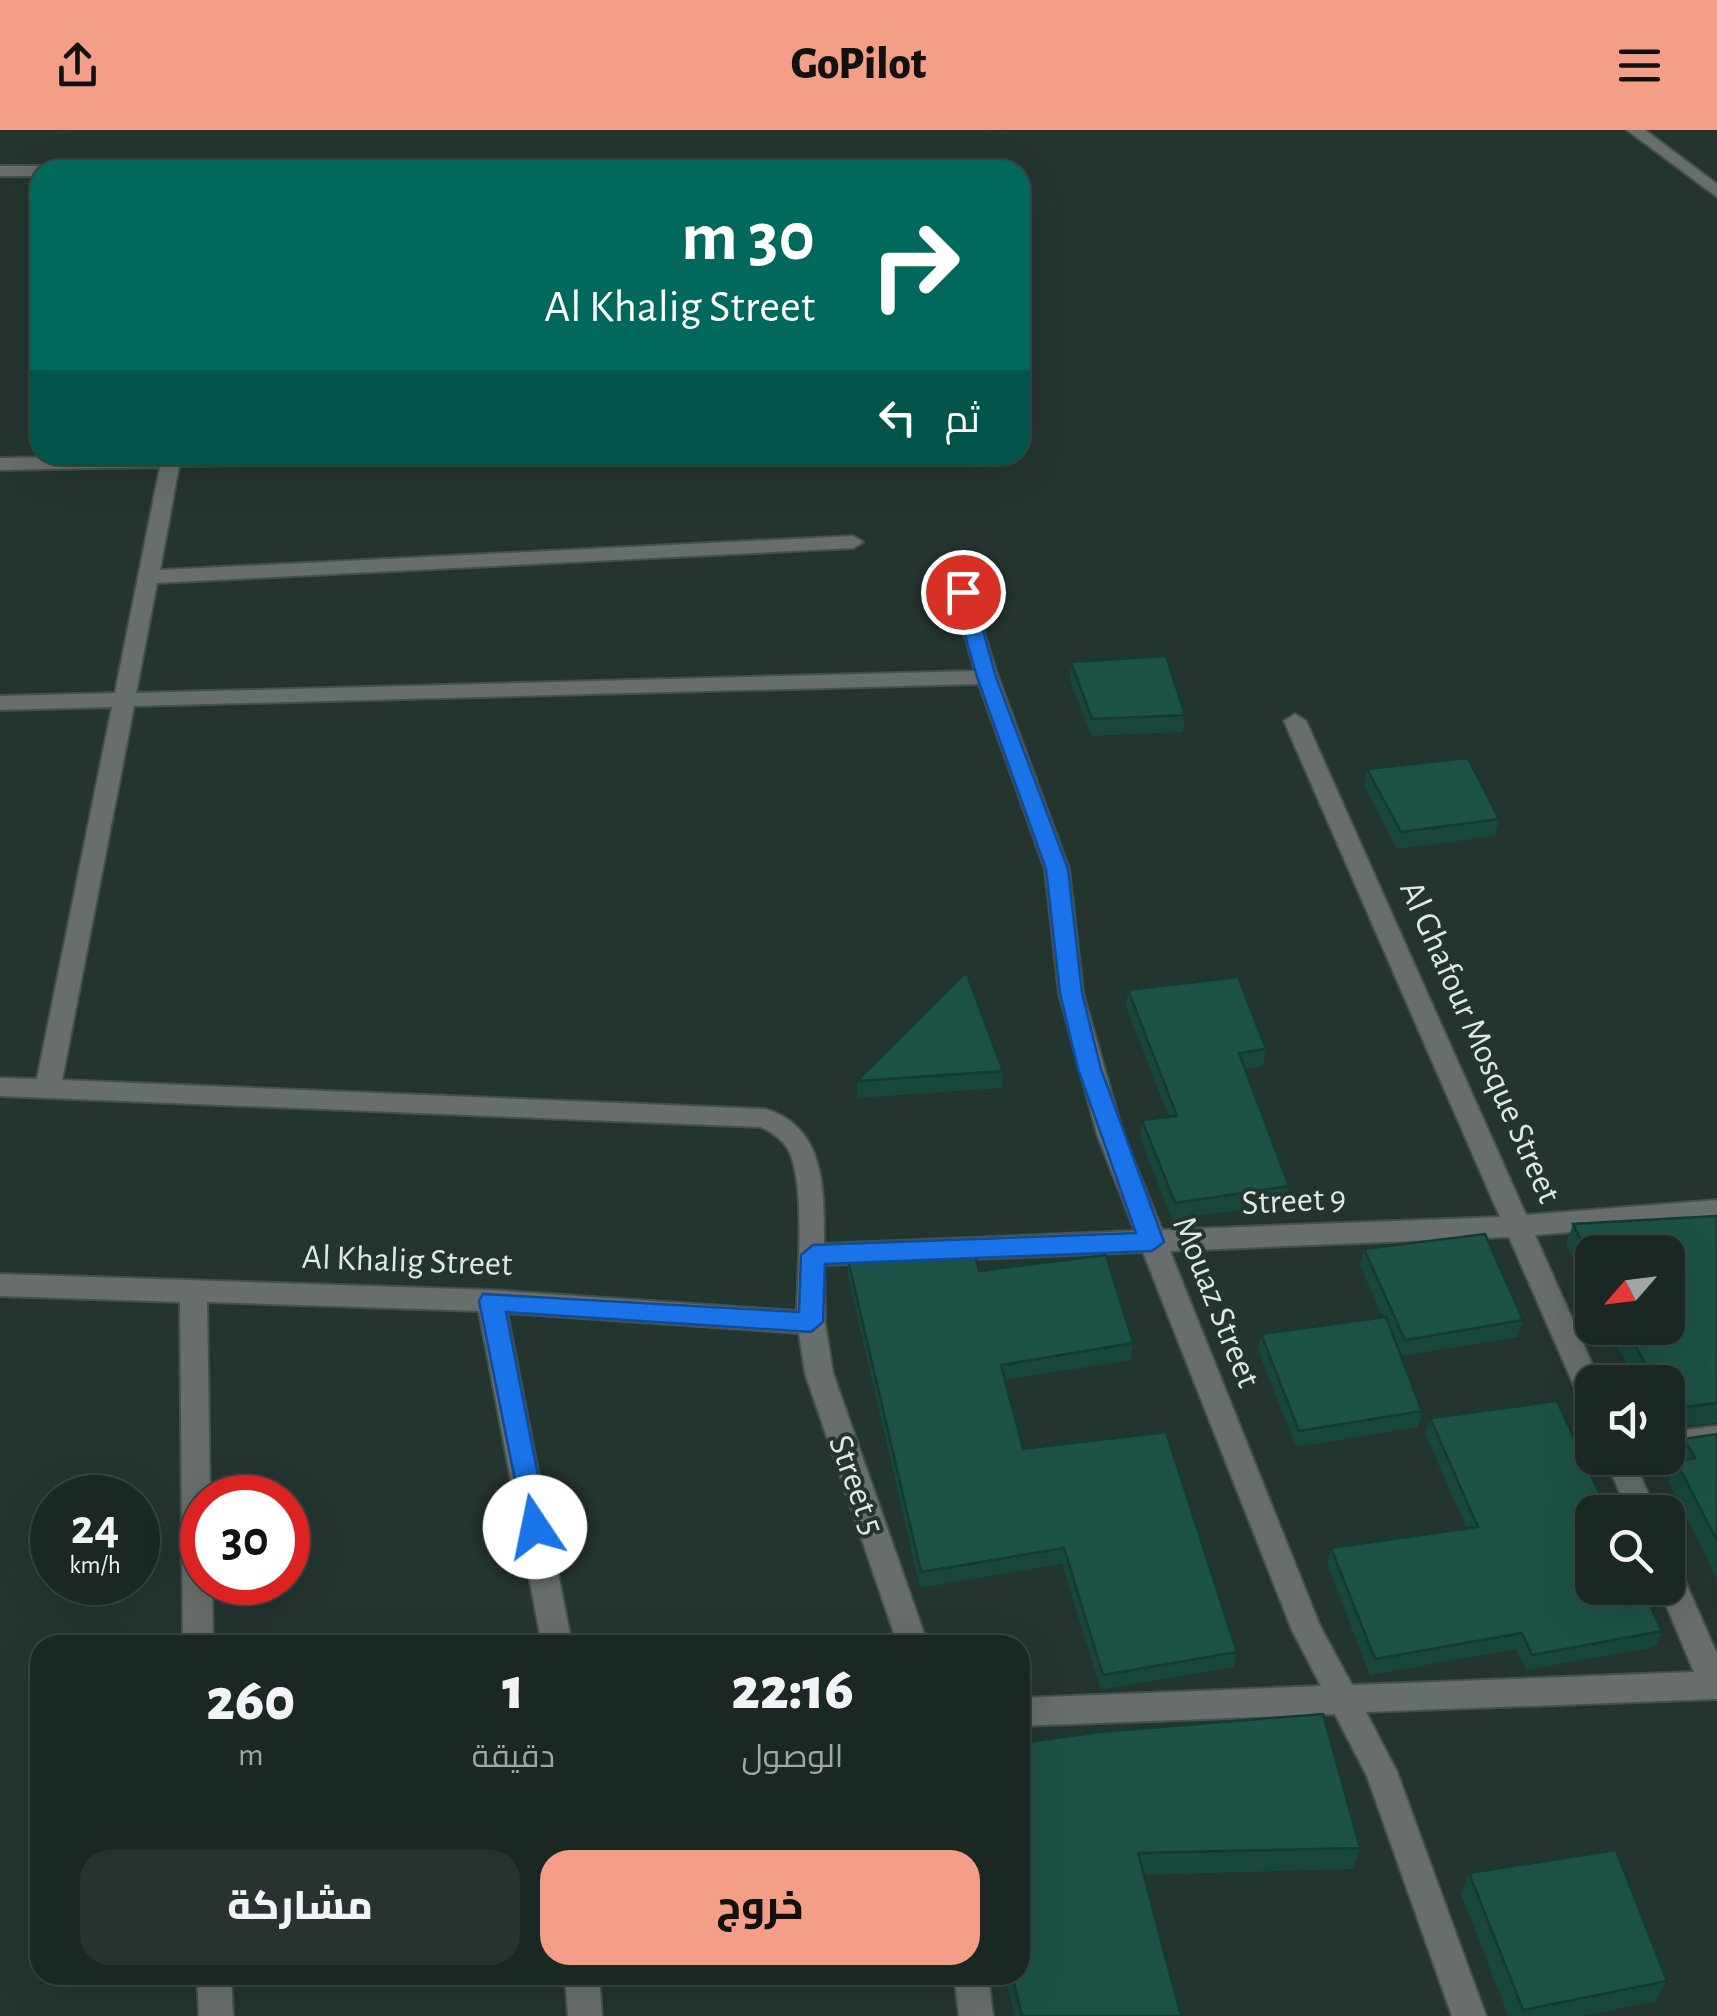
<!DOCTYPE html>
<html lang="ar">
<head>
<meta charset="utf-8">
<style>
  body { margin:0; font-family:"Alegreya Sans",Cairo,sans-serif; background:#283330; color:#f1f3f6; direction:rtl; height:100vh; display:flex; flex-direction:column; font-size:38px; white-space:nowrap }
  * { box-sizing:border-box; margin:0 }
  p { font-size:32px; color:#a0a5a6 }
  .icon { flex:none; width:55px; height:55px; fill:none; stroke:currentColor; stroke-width:2; stroke-linecap:round; stroke-linejoin:round }
  .map { position:relative; flex:1; overflow:hidden; direction:ltr }
  .details { position:absolute; left:30px; top:1505px; width:1000px; height:350px; display:flex; flex-direction:column; background:#1b2723; border-radius:30px; box-shadow:0 10px 40px #0002,0 0 0 2px #394441; direction:rtl }
  .details>* { flex:none }
  .hud { position:absolute; left:30px; top:30px; width:1000px; height:305px; border-radius:30px; box-shadow:0 10px 40px #0002,0 0 0 2px #394441; direction:rtl; background:#00695c; color:#fff; overflow:hidden }
  .needle { width:65px; rotate:242deg }
  .controls { position:absolute; left:1575px; top:1105px; display:grid; gap:20px }
  .controls a { display:grid; place-items:center; width:110px; height:110px; border-radius:20px; background:#1b2723; box-shadow:0 10px 40px #0002,0 0 0 2px #394441; font-size:50px }
  .speed { position:absolute; left:30px; top:1345px; display:flex; gap:20px; font-size:50px; font-weight:700; text-align:center }
  .speed>* { display:grid; place-content:center; width:130px; height:130px; border-radius:50%; background:#1b2723; box-shadow:0 10px 40px #0002,0 0 0 2px #394441; line-height:1 }
  .speed small { font-size:25px; font-weight:400 }
  .speed .limit { border:15px solid #d22; background:#fff; color:#111 }
  .pin { position:absolute; display:grid; place-items:center; width:85px; height:85px; color:#fff; margin:-42px; border:5px solid #fff; border-radius:50%; box-shadow:0 2px 10px #0007 }
  .me { position:absolute; width:110px; margin:-55px; rotate:349deg; stroke-linejoin:round; filter:drop-shadow(0 0 8px #0008) }
  .turn { display:flex; align-items:center; gap:35px; height:210px; padding:0 50px; font-size:45px }
  .turn .icon { width:130px; height:130px; stroke-width:2.5 }
  .turn b { display:block; font-size:70px; line-height:85px }
  .then { display:flex; align-items:center; height:95px; padding:0 50px; background:#0003; gap:20px; font-size:38px }
  .eta { display:flex; justify-content:space-evenly; align-items:center; height:170px; text-align:center }
  .eta b { font-size:60px; font-weight:800; line-height:70px }
  .cta { display:flex; gap:20px; margin-top:auto; padding:20px 50px }
  .cta a { flex:1; height:115px; border-radius:30px; background:#f49e88; color:#111; font-size:40px; font-weight:800; line-height:115px; text-align:center }
  .cta a+a { background:#283330; color:#f1f3f6 }
  header { display:flex; justify-content:space-between; align-items:center; height:130px; padding:0 50px; background:#f49e88; color:#111; font-size:45px; font-weight:800 }
  .map>svg:first-child { display:block }
</style>
</head>
<body>
<header><svg class="icon" aria-label="menu" viewBox="0 0 24 24"><path d="M4 6h16M4 12h16M4 18h16"/></svg>GoPilot<svg class="icon" aria-label="share" viewBox="0 0 24 24"><path d="M12 15V3M7 8l5-5 5 5M5 13v7h14v-7"/></svg></header>
<div class="map">
<svg width="1717" height="1886" viewBox="0 0 1717 1886">
  <rect width="100%" height="100%" fill="#24342f"/>
  <g fill="none" stroke-linecap="round" stroke-linejoin="round">
    <g stroke="#42514c" stroke-width="4">
      <path id="street" d="M1627 0H1645L1717 54V67Z
        M731 34 739 39 341 40 349 35Z
        M0 36H40L48 40H40V46H0Z
        M162 325H845L836 332 463 331 179 336 160 440 853 406 863 412 853 418 157 453 136 563 975 541 953 463 956 459H970L998 547 1069 739 1083 863 1123 1004 1162 1100 1500 1087 1284 591 1295 584 1306 591 1526 1085 1717 1070V1090L1535 1105 1600 1252H1592V1276L1582 1273 1578 1265 1509 1107 1170 1121 1320 1496 1352 1555 1694 1542 1659 1458H1668V1431L1678 1435 1717 1524V1569L1366 1582 1397 1642 1486 1886H1452L1367 1646 1335 1584 1020 1596V1568L1321 1556 1292 1500 1143 1122 824 1135 825 1193 833 1243 928 1515H898L805 1243 799 1203 507 1183 572 1515H542L479 1181 207 1172 210 1368H202V1452H212L213 1515H183L180 1172 0 1166V1144L491 1160 797 1181C798 1141 805 1058 790 1023 784 1010 773 1003 761 997L0 966V948L37 949 112 577 0 580V566L115 563 160 337 0 340V328ZM979 554 1045 739 1059 863 1097 1004 1135 1101 824 1114C824 1060 826 997 765 979L62 950 134 576Z
        M1717 1296V1320L1668 1326V1302Z
        M1605 1328H1633L1656 1382H1628Z
        M197 1845H231L233 1886H199Z
        M565 1845H599L602 1886H568Z
        M954 1845H988L993 1886H959Z"/>
    </g>
    <use href="#street" fill="#676e6c" fill-rule="evenodd"/>
  </g>
  <path fill="#18473c" d="M1071 532 1185 585 1183 602 1091 606 1070 550Z
    M1367 639 1499 689 1495 706 1397 719 1364 656Z
    M1128 860 1266 919 1263 936 1245 939 1289 1056 1286 1073 1172 1090 1140 1007 1142 990 1169 987 1126 877Z
    M1003 941 1002 958 857 968V951Z
    M1717 1086V1293L1668 1298V1300V1252H1636L1608 1198H1668L1592 1122V1167L1566 1115 1573 1094Z
    M1364 1119 1523 1190 1518 1207 1401 1226 1422 1281 1418 1297 1296 1317 1258 1220 1261 1204 1383 1188 1360 1136Z
    M848 1130 979 1141 1133 1213 1131 1230 1005 1250 1023 1319 1237 1522 1234 1537 1101 1560 1062 1434 920 1458 848 1146Z
    M1430 1288 1662 1501 1655 1517 1526 1540 1516 1519 1370 1545 1327 1434 1331 1418 1467 1399 1425 1304Z
    M1717 1304V1449L1668 1351 1684 1309Z
    M1020 1613 1360 1718 1353 1739 1143 1745 1181 1886H1015L1004 1845H1020Z
    M1469 1743 1667 1851 1656 1871 1584 1886H1508L1461 1764Z"/>
  <path fill="#1c5346" stroke="#143a31" stroke-width="2.5" d="M1166 526 1185 585 1092 589 1071 532Z
    M1468 628 1499 689 1401 702 1367 639Z
    M966 842 1003 941 857 951Z
    M1238 847 1266 919 1239 923 1289 1056 1175 1073 1142 990 1177 986 1128 860Z
    M1717 1086V1273L1676 1278 1673 1287 1668 1278V1252H1655L1626 1198H1668V1122H1592V1132L1573 1094Z
    M1485 1104 1523 1190 1405 1210 1364 1119Z
    M973 1116 979 1141 1106 1125 1133 1213 1001 1235 1023 1319 1166 1302 1237 1522 1103 1545 1064 1418 921 1442 848 1130Z
    M1386 1187 1422 1281 1299 1301 1261 1204Z
    M1557 1271 1608 1382H1592V1458H1642L1662 1501 1532 1525 1522 1503 1375 1529 1331 1418 1478 1397 1430 1288Z
    M1717 1304V1411L1676 1331 1695 1328 1684 1309Z
    M1323 1584 1360 1718 1138 1723 1181 1886H1022L1012 1845H1020V1613L1099 1602Z
    M1616 1720 1667 1851 1523 1880 1469 1743Z"/>
  <path fill="#1a73e8" stroke="#114b97" stroke-width="2.5" d="M963 457 972 462 996 547 1068 739 1082 863 1101 939 1164 1112 1152 1121 825 1134 823 1192 811 1202 506 1182 548 1397 544 1405H526L479 1171 483 1164 799 1182 801 1125 813 1115 1136 1103 1078 939 1060 863 1046 739 977 547 953 462Z"/>
  <g text-anchor="middle" dominant-baseline="central" stroke-width="8" stroke-linejoin="round" paint-order="stroke">
    <g font-size="35" fill="#dee8e5" stroke="#24342f">
      <text transform="translate(1480 912) rotate(66)">Al Ghafour Mosque Street</text>
      <text transform="translate(1294 1071) rotate(-3)">Street 9</text>
      <text transform="translate(407 1131) rotate(2)">Al Khalig Street</text>
      <text transform="translate(1216 1172) rotate(68)">Mouaz Street</text>
      <text transform="translate(856 1355) rotate(70)">Street 5</text>
    </g>
  </g>
</svg>
<div class="controls">
<a><svg class="needle" viewBox="-14 -14 28 28"><path d="M0-13l5 13h-10z" fill="#e53935"/><path d="M0 13l5-13h-10z" fill="#a0a5a6"/></svg></a>
<a><svg class="icon" aria-label="sound" viewBox="0 0 24 24"><path d="M4 9h4l5-4v14l-5-4H4zM17 9q2 3 0 6"/></svg></a>
<a><svg class="icon" aria-label="search" viewBox="0 0 24 24"><circle cx="10" cy="10" r="6"/><path d="M15 15l6 6"/></svg></a>
</div>
<div class="speed"><div>24<small>km/h</small></div><div class="limit">30</div></div>
<div class="pin" style="left:963px;top:462px;background:#d93025"><svg class="icon" aria-label="arrive" viewBox="0 0 24 24"><path d="M6 21V4h12l-3 4 3 4H6"/></svg></div>
<svg class="me" style="left:535px;top:1397px" viewBox="-20 -20 40 40"><circle r="19" fill="#fff"/><path d="M0-13L10 11 0 6-10 11z" fill="#1a73e8"/></svg>
<div class="hud">
<div class="turn"><svg class="icon" aria-label="right" viewBox="0 0 24 24"><path d="M7 20v-9h11M14 6l5 5-5 5"/></svg><div><b>30 m</b>Al Khalig Street</div></div>
<div class="then">ثم<svg class="icon" aria-label="left" viewBox="0 0 24 24"><path d="M17 20v-9H6M10 6l-5 5 5 5"/></svg></div>
</div>
<section class="details">
<div class="eta">
<div><b>22:16</b><p>الوصول</p></div>
<div><b>1</b><p>دقيقة</p></div>
<div><b>260</b><p>m</p></div>
</div>
<div class="cta"><a>خروج</a><a>مشاركة</a></div>
</section>
</div>
</body>
</html>
